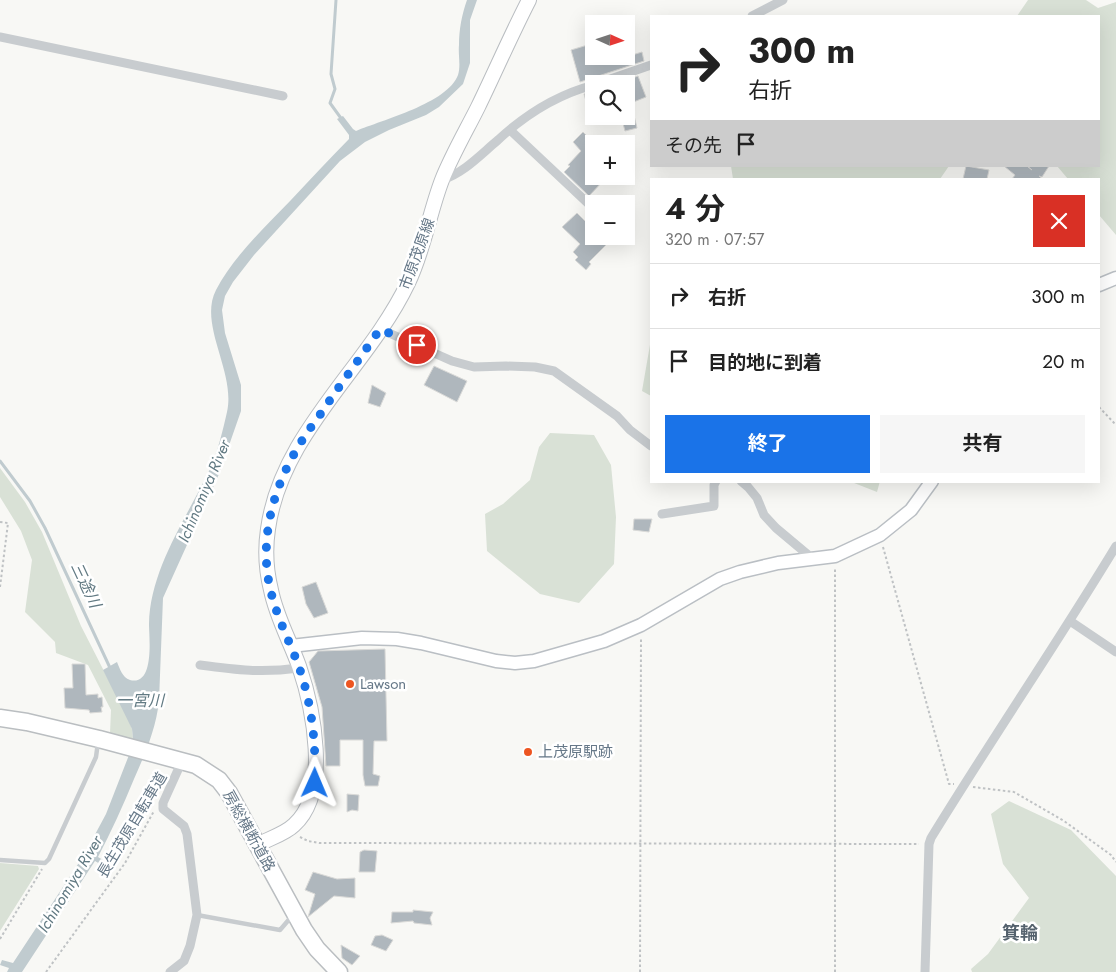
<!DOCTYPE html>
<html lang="ja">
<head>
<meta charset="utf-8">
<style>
  body { margin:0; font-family:Jost,"Noto Sans JP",sans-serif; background:#f6f6f6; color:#222; height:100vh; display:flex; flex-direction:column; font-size:19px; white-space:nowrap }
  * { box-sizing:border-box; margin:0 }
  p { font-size:16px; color:#767676 }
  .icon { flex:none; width:28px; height:28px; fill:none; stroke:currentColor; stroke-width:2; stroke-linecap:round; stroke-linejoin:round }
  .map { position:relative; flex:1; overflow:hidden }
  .drawer { position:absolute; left:650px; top:178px; width:450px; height:305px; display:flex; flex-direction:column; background:#fff; border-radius:0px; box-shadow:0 5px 20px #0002 }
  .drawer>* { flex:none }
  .guide { position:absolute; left:650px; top:15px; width:450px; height:152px; border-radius:0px; box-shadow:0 5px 20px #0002; background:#fff; color:#222; overflow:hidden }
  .needle { width:32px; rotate:93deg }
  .controls { position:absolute; left:585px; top:15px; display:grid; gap:10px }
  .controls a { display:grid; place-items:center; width:50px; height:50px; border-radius:0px; background:#fff; box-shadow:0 5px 20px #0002; font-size:25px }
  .pin { position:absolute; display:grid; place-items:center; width:42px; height:42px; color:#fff; margin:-21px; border:2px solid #fff; border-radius:50%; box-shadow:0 1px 5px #0007 }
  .me { position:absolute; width:55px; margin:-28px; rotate:1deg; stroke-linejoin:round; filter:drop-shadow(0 0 4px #0008) }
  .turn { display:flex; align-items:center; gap:18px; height:105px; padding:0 15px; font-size:22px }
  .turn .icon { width:65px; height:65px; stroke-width:2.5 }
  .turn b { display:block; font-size:35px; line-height:42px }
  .then { display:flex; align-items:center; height:48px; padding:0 15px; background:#0003; gap:10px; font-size:19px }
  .round { display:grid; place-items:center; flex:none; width:52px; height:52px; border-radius:0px; background:#f6f6f6 }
  .headline { display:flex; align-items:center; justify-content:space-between; height:85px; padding:0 15px }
  h1 { font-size:30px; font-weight:700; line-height:38px }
  .button { display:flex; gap:10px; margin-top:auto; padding:10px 15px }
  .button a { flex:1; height:58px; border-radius:0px; background:#1a73e8; color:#fff; font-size:20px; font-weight:700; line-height:58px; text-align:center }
  .button a+a { background:#f6f6f6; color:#222 }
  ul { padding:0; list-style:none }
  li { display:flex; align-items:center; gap:15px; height:65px; padding:0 15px; border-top:1px solid #e0e0e0 }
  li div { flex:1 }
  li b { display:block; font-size:19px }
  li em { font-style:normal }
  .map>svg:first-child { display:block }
</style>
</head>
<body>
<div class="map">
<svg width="1116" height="972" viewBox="0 0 1116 972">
  <rect width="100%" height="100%" fill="#f8f8f5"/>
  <path fill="#d9e1d6" d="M1028 0H1086L1098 8 1116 2V235L1099 215V179H1068L1057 166H1099V16H1017Z
    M731 166H949L940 179H733Z
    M651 339V396L642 391Z
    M550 433 594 435 611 465 616 517 614 564 579 603 540 594 487 551 485 514 503 504 530 480 539 447Z
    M0 468 25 502 42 532 81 626 129 720 132 729 133 739 110 733 111 710 88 665 56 653 55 642 25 612 32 560 21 531 0 497Z
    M849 481H880L877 492Z
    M1009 801 1071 830 1116 876V972H972L971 969 988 954 1029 898 1003 864 991 814Z
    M0 863 38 866 39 869 0 931Z"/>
  <path fill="#c0cbcf" d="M467 0H477L470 20V63L463 84 439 107 426 115 389 130 365 142 340 161 254 255 233 282 225 296 222 310 225 333 241 385V411L219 474 163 598 159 701C156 729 145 754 134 779 123 806 111 832 98 857L108 863 105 867 95 861 22 972H7L9 968 0 965 2 960 13 963 84 855 106 814 129 755 133 739 132 729 103 670 117 662C120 669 122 677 130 680 155 686 149 637 149 624 150 568 188 516 211 467 218 450 223 430 227 412 236 372 198 325 216 290 233 257 265 227 291 200 310 180 329 159 349 139V135L337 119 343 116 353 129 356 131C382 120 448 103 458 75 461 66 458 54 459 45 459 29 462 14 467 0Z"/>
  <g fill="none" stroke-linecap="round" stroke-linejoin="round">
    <path stroke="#c0cbcf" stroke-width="3" d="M336 0 331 74 335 89 330 103 343 121
      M0 461 30 501 45 528 111 670"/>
  </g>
  <path fill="#afb7bd" stroke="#dadad8" d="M591 44 595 59 603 56H618L619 59 642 52 644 61 580 82 571 50Z
    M638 76 646 97 631 103 637 128 625 131 621 116H626V84H616Z
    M594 92V119H591L584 94Z
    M583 132 594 143V161L588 167 594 172V176H599L603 181 589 196 564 172 570 166 568 165 581 151 573 142Z
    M966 166 989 170 987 179H963Z
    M1004 166H1027L1032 170 1027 166H1049L1042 177 1039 176 1042 179H1012L1015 175Z
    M577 213 594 230V236H615L589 262 591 264 586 270 575 260 578 257 573 252 580 244 562 227Z
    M434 366 467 381 457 402 424 385Z
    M372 385 386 393 380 407 368 403Z
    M634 519H652L649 532 633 530Z
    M316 582 328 613 314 618 306 604 302 587Z
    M385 649 387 741H374L373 774 380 776 378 786H365L363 775V740H340V766H326L322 707 309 662 318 651Z
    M72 664H85L86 695 98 694V698L102 697 103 707H101L102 712 90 713 89 710 65 708 64 688H73Z
    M347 794 359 795 358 811 352 810 347 812Z
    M364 850 377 851 375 872H359L360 852Z
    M313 872 337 879 355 878V898L334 896 308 917 315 894 305 890Z
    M413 910 433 912 430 918 432 925 414 923 413 921 391 923 392 912H413Z
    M382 935 393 940 386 951 371 945 375 936Z
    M341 945 360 956 352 965 342 958Z"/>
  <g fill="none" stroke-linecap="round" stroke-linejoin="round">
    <g stroke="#babfc4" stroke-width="15">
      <path id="secondary" d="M1099 285 1116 278
        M291 646 362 638 397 639 421 643 496 661 515 663 534 661 604 641 641 625 720 579 740 572 778 563 835 556 880 535 911 510 932 481"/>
    </g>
    <g stroke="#b9bdc1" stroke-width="16">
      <path id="primary" d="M257 845C268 839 285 834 294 825 331 792 313 707 299 666 290 641 276 616 271 590 266 570 265 549 268 529 281 433 368 367 408 283 424 250 429 214 442 180 452 155 466 131 478 107 495 72 511 35 529 0"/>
    </g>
    <g stroke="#babec1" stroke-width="19">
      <path id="highway" d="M0 718 27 722 99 739 196 765 219 780 229 793 304 930 317 949 339 972"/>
    </g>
    <path stroke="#bfc2c4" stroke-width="2" stroke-dasharray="2.5 2.5" stroke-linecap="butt" d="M1099 407 1116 425
      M0 522 8 523 0 587
      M883 547 949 784H954
      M973 787 1014 792 1064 821 1111 855 1116 862
      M300 837 308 841 319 843 919 844
      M0 939 42 869
      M46 972 125 863 154 811
      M640 972 641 637
      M835 972V567"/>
    <path stroke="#c8cccf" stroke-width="4.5" d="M0 860 45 863 49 859 96 757 98 742
      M197 915 280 930 292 916"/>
    <path stroke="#c8cccf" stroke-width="9" d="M752 16 783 0
      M0 37 283 96
      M596 84 651 65
      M510 130 594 209
      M442 180C465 172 480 155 498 140 525 115 559 94 594 85
      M380 329 452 361 474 367 506 366 535 367 554 371 617 416 630 430 651 446
      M741 481 748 487 757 498 764 515 776 528 813 559
      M662 514 714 506V485L716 481
      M1070 621 1116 652
      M200 665C237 670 262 673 299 668
      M170 972 184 961 190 946 197 915 187 834 184 826 163 809V803L182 761
      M925 972 929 844 931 838C991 740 1056 645 1116 546"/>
    <use href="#secondary" stroke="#fff" stroke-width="12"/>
    <use href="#primary" stroke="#fff" stroke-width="14"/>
    <use href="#highway" stroke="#fff" stroke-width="16"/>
  </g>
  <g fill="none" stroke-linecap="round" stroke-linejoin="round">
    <path stroke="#1a73e8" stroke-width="9" stroke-dasharray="0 16.2" d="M315 783C316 744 312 704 299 667 290 642 277 618 271 592 258 541 273 487 300 444 308 430 319 417 328 403 345 378 363 354 380 329L417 345"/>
  </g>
  <g fill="#ed5521" stroke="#fff" stroke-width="2">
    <circle cx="350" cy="684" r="5"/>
    <circle cx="528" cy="752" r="5"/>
  </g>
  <g text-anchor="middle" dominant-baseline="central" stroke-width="5" stroke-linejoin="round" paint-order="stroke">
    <g font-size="15" fill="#667888" stroke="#fff">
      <text transform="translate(417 254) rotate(-70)">市原茂原線</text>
      <text transform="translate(132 825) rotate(-59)">長生茂原自転車道</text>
      <text transform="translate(249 831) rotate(61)">房総横断道路</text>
    </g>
    <g font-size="15" fill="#667888" stroke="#fff" text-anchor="start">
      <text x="360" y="684">Lawson</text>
      <text x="538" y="752">上茂原駅跡</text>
    </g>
    <g font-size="16" font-style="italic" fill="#627a83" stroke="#fff">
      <text transform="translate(204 491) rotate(-67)">Ichinomiya River</text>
      <text transform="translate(86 585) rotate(65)">三途川</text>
      <text x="140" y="700">一宮川</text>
      <text transform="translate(70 884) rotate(-59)">Ichinomiya River</text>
    </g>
    <g font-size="18" font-weight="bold" fill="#54616d" stroke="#fff">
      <text x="1020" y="933">箕輪</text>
    </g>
  </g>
</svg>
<div class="controls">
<a><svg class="needle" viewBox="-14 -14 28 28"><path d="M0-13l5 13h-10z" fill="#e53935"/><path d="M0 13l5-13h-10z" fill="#767676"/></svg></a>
<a><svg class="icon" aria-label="search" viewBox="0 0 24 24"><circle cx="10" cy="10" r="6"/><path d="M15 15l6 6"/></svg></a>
<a>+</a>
<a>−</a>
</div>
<div class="pin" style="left:417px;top:345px;background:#d93025"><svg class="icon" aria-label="arrive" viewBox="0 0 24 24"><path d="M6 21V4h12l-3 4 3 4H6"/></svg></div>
<svg class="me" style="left:315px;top:783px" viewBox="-20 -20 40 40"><path d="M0-17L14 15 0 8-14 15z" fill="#1a73e8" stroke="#fff" stroke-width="4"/></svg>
<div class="guide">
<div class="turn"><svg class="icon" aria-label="right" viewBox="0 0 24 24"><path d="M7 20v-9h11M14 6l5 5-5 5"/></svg><div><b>300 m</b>右折</div></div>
<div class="then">その先<svg class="icon" aria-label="arrive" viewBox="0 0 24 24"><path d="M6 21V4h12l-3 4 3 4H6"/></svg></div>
</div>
<section class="drawer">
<div class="headline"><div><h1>4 分</h1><p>320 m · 07:57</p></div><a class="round" style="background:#d93025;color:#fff"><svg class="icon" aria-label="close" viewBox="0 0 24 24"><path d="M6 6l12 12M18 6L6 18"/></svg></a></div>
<ul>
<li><svg class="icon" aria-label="right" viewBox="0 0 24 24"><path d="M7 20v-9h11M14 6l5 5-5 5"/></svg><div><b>右折</b></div><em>300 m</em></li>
<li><svg class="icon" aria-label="arrive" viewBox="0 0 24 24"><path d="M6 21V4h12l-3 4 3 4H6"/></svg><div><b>目的地に到着</b></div><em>20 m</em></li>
</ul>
<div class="button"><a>終了</a><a>共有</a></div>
</section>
</div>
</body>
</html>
